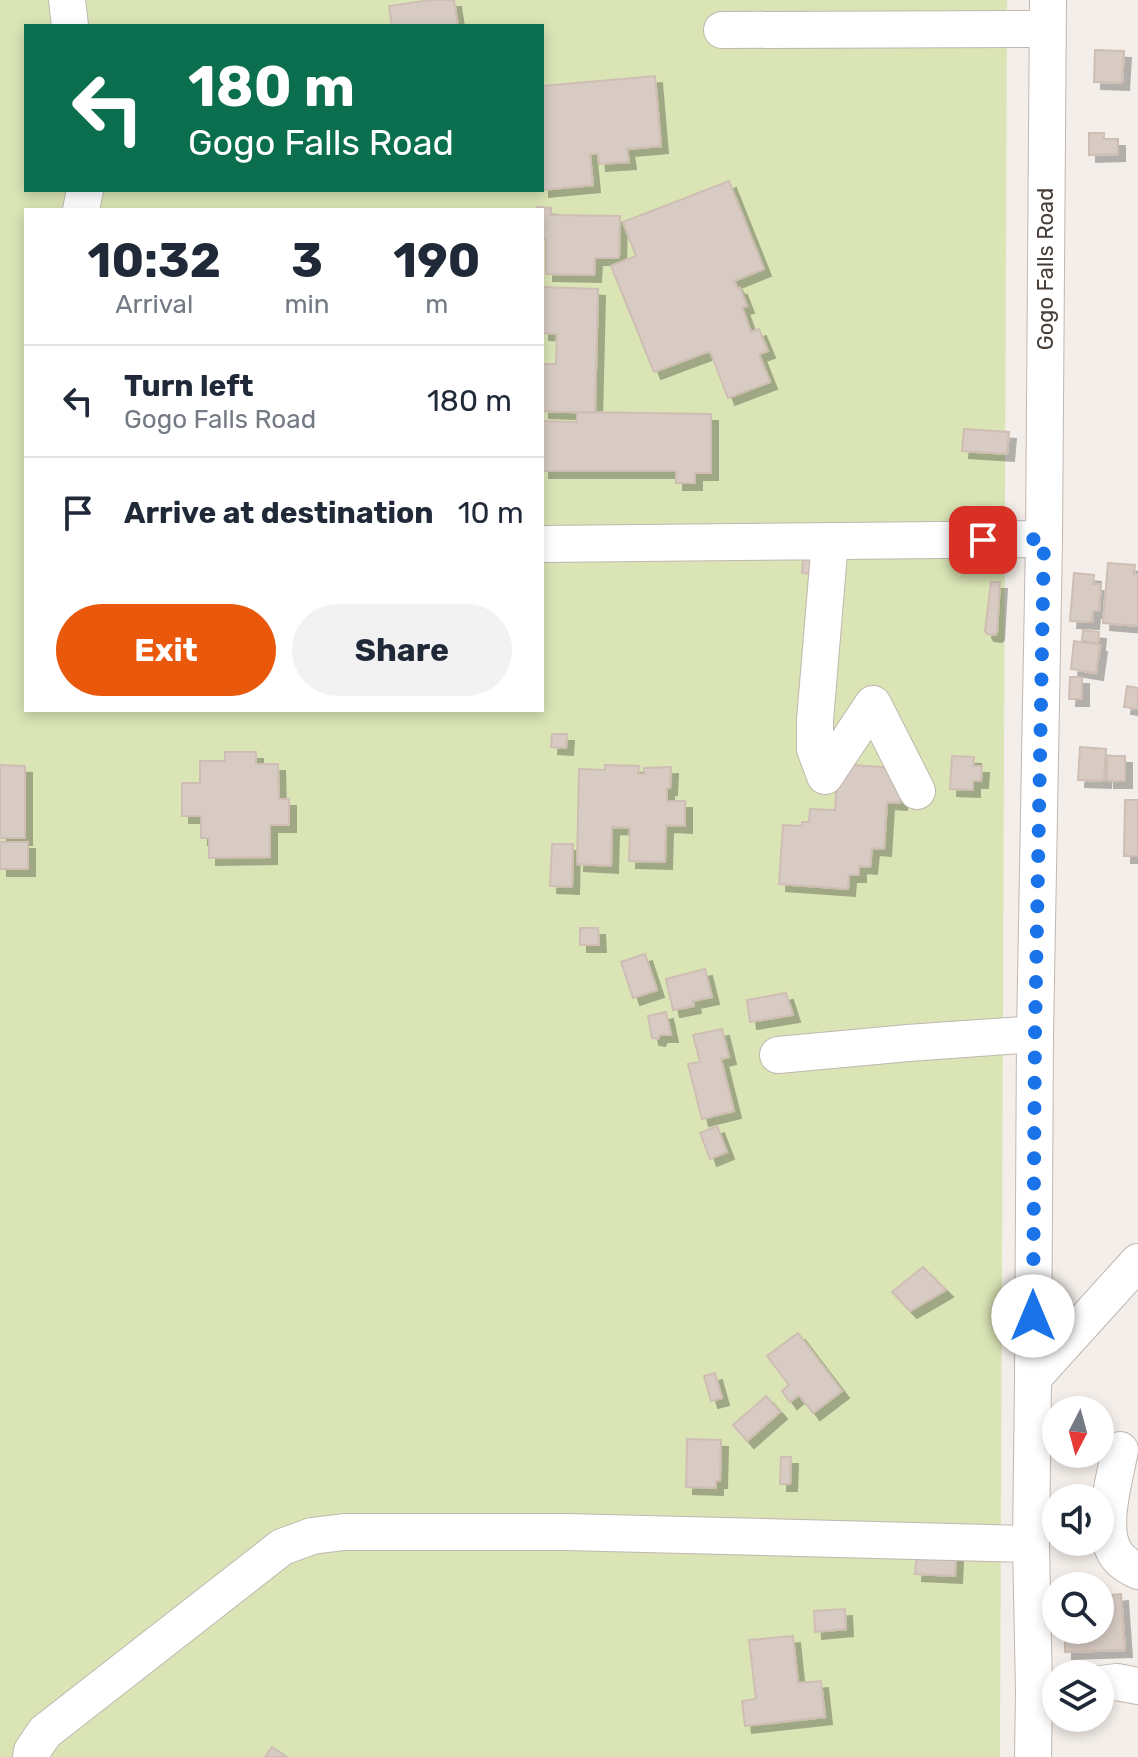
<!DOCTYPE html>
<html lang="en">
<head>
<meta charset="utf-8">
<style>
  body { margin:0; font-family:Rubik,sans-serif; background:#f2f2f3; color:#1f2937; height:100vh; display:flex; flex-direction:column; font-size:30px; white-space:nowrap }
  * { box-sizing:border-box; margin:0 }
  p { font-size:26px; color:#747a83 }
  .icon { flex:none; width:44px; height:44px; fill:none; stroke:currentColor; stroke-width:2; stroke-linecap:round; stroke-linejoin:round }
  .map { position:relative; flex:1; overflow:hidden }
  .sheet { position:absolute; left:24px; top:208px; width:520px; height:504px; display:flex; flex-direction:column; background:#fff; border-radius:0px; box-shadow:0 4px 12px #0003 }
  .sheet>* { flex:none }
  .guide { position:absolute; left:24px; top:24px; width:520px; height:168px; border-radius:0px; box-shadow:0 4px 12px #0003; background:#0b6e4f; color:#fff; overflow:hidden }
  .needle { width:52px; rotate:186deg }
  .controls { position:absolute; left:1042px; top:1396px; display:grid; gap:16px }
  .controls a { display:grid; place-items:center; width:72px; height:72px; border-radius:50%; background:#fff; box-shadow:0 4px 12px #0003; font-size:40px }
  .pin { position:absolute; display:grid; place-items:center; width:68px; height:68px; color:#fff; margin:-34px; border-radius:16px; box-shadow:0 4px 12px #0006 }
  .me { position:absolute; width:88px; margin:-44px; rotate:0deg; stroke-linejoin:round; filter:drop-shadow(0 0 6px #0008) }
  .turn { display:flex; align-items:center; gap:28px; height:168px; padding:0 32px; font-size:36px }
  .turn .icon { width:104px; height:104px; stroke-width:2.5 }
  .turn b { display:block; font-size:56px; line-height:68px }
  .eta { display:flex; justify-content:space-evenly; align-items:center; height:136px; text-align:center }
  .eta b { font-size:48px; font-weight:700; line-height:56px }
  .primary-button { display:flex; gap:16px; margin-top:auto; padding:16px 32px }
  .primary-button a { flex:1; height:92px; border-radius:48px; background:#ea580c; color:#fff; font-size:32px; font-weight:700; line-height:92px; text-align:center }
  .primary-button a+a { background:#f2f2f3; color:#1f2937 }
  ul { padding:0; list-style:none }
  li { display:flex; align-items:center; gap:24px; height:112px; padding:0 32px; border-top:2px solid #e0e1e3 }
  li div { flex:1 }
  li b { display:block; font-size:30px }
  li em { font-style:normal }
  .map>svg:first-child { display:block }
</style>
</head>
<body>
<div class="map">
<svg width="1138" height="1757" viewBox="0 0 1138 1757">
  <defs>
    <filter id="shadow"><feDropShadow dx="7" dy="7" stdDeviation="0" flood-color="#0004"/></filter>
  </defs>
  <rect width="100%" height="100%" fill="#f3eee9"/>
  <path fill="#dae4b5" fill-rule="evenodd" d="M0 0H1007L1000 1757H0ZM26 26H542V190H26ZM26 210H542V710H26Z"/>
  <path fill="#d7cbc3" stroke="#cfbeb3" stroke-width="2" filter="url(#shadow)" d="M431 0H454L458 26H392L389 6Z
    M1095 50 1124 51 1122 83 1094 82Z
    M655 76 661 146 627 149 629 162 599 164 598 154H590L593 185 542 190V86Z
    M1089 133H1104V139H1118V154L1089 155Z
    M729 181 764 269 734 281 738 289 740 288 747 306 742 307 751 332 759 329 768 351 759 354 770 382 728 398 710 351 654 372 611 266 636 256 623 222Z
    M537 207 551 208V215L620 216 619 258H595L594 275 546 274V240L542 239V210H537Z
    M542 287 598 289 595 413 542 411V364H556L557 334 542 333Z
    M577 412 711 414V473H695V483H676V471H542V421L577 422Z
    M964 429 1009 432 1007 454 962 451Z
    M803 560H813L815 574 802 573Z
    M1108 563 1135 565 1134 574H1138V626L1103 623Z
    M1074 573 1094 575 1093 584H1101L1099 611H1093L1092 622 1070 621Z
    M991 582H1000L997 633 995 635 987 634 985 631Z
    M1083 630 1099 632 1098 643 1082 641Z
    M1074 641 1100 645 1096 673 1071 669Z
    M1070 677H1082V699H1069Z
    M1127 686 1138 688V709L1124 707Z
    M552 734H567L566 748 551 747Z
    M1080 747 1106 749 1104 781 1078 780Z
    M225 752H256V764H278L279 799H289V825H270V857L209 858V838H201V816H182V783H200V761H225Z
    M952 756 974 757 973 766H982L981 781H973V790L950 789Z
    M1107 756H1125V781H1107Z
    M838 764 896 768 902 774 900 803 887 802 884 849 872 848 870 867 859 866V875H849L848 889 779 884 783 825 802 826V822H809L810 809 835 810Z
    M0 765 25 766V838H0Z
    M605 765 639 766 638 774H644V768L671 767 670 788H667V801H685V826L666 825 665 862 629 861 630 828 612 827 611 866 577 864 579 769 605 770Z
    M1125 800H1138V856H1124Z
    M0 842H28V869H0Z
    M552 844H573L572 887 550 886Z
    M580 928H598L599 945H580Z
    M645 954 657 990 633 998 621 962Z
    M705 969 712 997 693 1001 694 1006 673 1010 666 979Z
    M786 993 793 1015 750 1022 747 1000Z
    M666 1012 671 1035H660L658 1039 652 1038 648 1016Z
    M722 1029 729 1057 721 1059 734 1111 702 1119 688 1064 700 1062 693 1035Z
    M717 1126 727 1152 710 1159 700 1133Z
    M923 1267 946 1290 910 1311 892 1292Z
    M798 1333 842 1391 813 1413 799 1395 790 1402 782 1391 789 1385 767 1356Z
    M715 1373 722 1398 711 1401 704 1376Z
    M766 1396 780 1412 747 1441 733 1425Z
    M687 1439 721 1440 720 1481H716V1488L686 1487Z
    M781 1457H791L790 1484H780Z
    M917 1553 956 1555 955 1576 915 1574Z
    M1121 1594 1125 1650 1065 1652V1630H1100V1596Z
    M845 1609 846 1629 815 1632 814 1611Z
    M793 1636 798 1683 821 1681 825 1717 745 1726 742 1701 756 1699 749 1640Z
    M272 1747 287 1757H265Z"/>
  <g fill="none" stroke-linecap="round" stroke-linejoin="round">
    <g stroke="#c1b7b0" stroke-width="38">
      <path id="minor" d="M67 0 70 26
        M722 30 1047 29
        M81 210 85 190
        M830 541 815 720V749L825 776 873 704 917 791
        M542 544 1044 539
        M778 1055 908 1043 1035 1034
        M1033 1378 1035 1034 1044 539 1048 0
        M1120 1450C1115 1477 1100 1526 1114 1551 1119 1561 1128 1566 1138 1571
        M1100 1684 1117 1682 1138 1686
        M31 1757 32 1751 45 1732 282 1547 312 1536 344 1532H566L1031 1544
        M1033 1757 1034 1692 1031 1544 1033 1378 1138 1262"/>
    </g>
    <use href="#minor" stroke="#fff" stroke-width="36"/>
  </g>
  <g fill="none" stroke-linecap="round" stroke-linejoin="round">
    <path stroke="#1a73e8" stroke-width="14" stroke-dasharray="0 25.2" d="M983 540 1044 539 1035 1034 1033 1316"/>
  </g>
  <g text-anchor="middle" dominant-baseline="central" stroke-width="7" stroke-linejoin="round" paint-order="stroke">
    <g font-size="22" fill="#473e38" stroke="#fff">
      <text transform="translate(1045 269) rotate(-90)">Gogo Falls Road</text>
    </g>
  </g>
</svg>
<div class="controls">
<a><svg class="needle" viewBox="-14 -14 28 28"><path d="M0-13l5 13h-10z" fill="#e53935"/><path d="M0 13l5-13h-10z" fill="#747a83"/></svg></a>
<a><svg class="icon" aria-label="sound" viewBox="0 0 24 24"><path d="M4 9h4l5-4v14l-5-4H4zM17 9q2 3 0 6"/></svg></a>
<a><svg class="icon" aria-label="search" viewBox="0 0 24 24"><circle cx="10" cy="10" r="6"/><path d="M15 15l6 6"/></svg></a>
<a><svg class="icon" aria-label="layers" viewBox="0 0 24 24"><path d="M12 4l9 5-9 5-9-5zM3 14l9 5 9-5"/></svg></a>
</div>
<div class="pin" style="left:983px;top:540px;background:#d93025"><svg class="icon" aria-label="arrive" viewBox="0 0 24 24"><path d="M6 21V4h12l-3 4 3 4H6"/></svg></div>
<svg class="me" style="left:1033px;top:1316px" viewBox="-20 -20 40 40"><circle r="19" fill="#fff"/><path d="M0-13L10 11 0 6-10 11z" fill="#1a73e8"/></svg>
<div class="guide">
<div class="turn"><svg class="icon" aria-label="left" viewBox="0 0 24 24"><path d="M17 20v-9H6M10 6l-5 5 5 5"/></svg><div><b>180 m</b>Gogo Falls Road</div></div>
</div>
<section class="sheet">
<div class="eta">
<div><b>10:32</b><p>Arrival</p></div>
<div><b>3</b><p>min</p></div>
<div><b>190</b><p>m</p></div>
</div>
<ul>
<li><svg class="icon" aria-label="left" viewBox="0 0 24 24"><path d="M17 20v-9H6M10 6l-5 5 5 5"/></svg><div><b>Turn left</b><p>Gogo Falls Road</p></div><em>180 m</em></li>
<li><svg class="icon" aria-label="arrive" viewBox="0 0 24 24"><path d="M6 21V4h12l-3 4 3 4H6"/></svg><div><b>Arrive at destination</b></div><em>10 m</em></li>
</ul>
<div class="primary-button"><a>Exit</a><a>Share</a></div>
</section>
</div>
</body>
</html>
